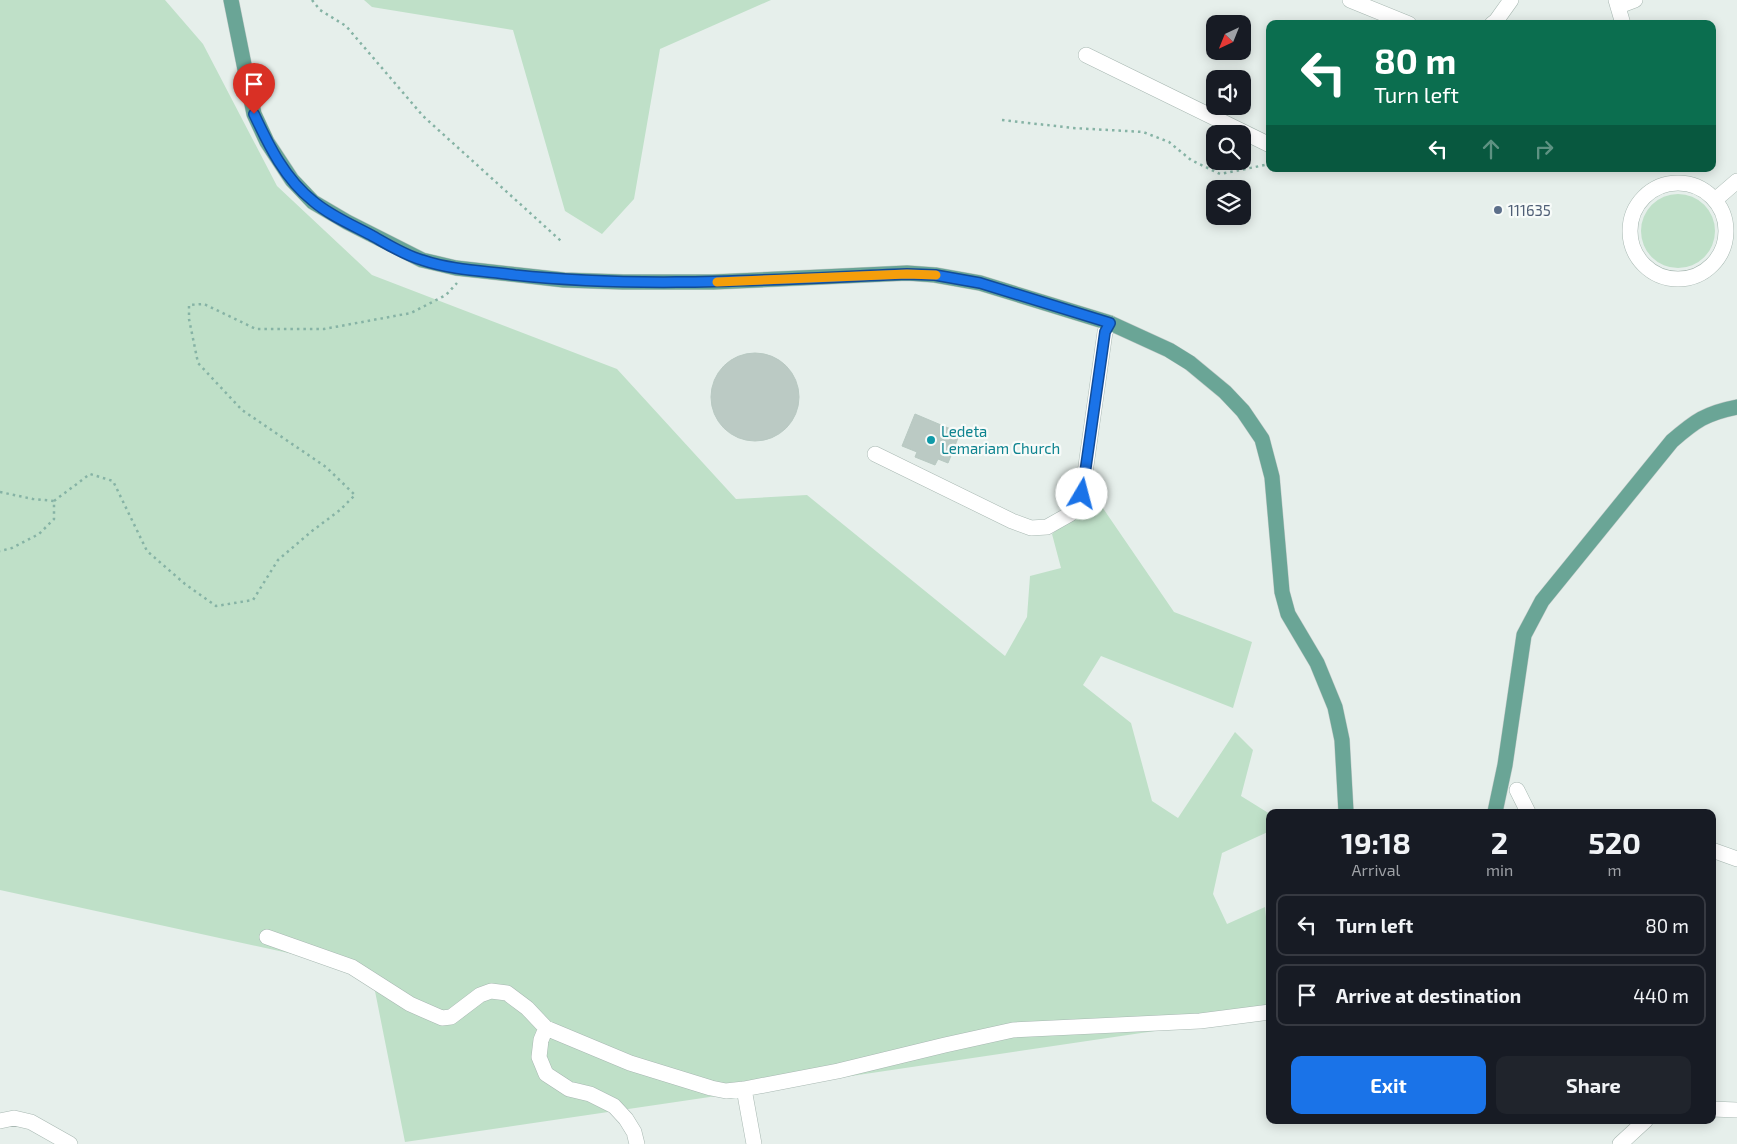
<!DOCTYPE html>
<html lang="en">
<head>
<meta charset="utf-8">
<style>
  body { margin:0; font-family:"Exo 2",sans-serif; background:#20242c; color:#f1f3f6; height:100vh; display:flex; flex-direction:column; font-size:19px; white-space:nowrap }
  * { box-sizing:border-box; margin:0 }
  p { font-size:16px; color:#9ea1a6 }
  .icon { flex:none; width:28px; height:28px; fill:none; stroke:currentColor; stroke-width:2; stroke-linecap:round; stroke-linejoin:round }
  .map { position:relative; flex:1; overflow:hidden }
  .drawer { position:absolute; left:1266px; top:809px; width:450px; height:315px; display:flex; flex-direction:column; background:#171b24; border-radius:10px; box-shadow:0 2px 12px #0003 }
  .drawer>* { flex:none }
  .hud { position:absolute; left:1266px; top:20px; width:450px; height:152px; border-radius:10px; box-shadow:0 2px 12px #0003; background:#0b6e4f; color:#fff; overflow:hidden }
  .needle { width:32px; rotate:223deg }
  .fabs { position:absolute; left:1206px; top:15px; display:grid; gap:10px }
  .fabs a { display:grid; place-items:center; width:45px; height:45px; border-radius:10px; background:#171b24; box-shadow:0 2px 12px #0003; font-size:25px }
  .pin { position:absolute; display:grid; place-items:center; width:42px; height:42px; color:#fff; margin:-51px -21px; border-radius:50% 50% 50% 0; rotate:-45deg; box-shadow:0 0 5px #0007 }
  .pin .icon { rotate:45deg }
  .me { position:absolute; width:55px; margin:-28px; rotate:8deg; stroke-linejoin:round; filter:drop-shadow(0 0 4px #0008) }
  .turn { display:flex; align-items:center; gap:18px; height:105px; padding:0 25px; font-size:22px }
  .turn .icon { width:65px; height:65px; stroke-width:2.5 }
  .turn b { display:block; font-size:35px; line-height:42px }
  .lanes { display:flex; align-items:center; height:48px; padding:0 25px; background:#0003; justify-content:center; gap:25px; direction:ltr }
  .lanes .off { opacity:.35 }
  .eta { display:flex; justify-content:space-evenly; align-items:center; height:85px; text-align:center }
  .eta b { font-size:30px; font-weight:700; line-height:35px }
  .button { display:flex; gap:10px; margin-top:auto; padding:10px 25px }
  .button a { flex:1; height:58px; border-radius:10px; background:#1a73e8; color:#fff; font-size:20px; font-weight:700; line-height:58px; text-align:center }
  .button a+a { background:#20242c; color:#f1f3f6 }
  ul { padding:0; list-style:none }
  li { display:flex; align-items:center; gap:15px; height:62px; margin:0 10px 8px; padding:0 15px; border:2px solid #363941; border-radius:10px }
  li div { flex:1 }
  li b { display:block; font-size:19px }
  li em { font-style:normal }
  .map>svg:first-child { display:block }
</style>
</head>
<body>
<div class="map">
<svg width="1737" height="1144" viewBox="0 0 1737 1144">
  <rect width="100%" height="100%" fill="#e6efeb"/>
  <path fill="#bfe0c8" d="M0 0H165L203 44 277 186 372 275 617 369 736 499 807 495 1005 656 1027 617 1030 576 1061 568 1052 534 1096 498 1174 612 1252 642 1233 708 1101 656 1083 685 1131 723 1152 801 1178 818 1235 732 1253 750 1241 796 1270 814V831L1222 853 1213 894 1227 924 1265 907 1268 937H1270V1014L405 1142 371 971 0 890Z
    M364 0H771L660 49 634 199 602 234 565 211 513 30 372 7Z
    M1641 231a37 37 0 1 1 74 0a37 37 0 1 1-74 0Z"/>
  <path fill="#bbcac4" stroke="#b8c9c2" d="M711 397a44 44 0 1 1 88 0a44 44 0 1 1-88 0Z
    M915 414 960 433 948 463 938 459 935 465 915 457 917 452 902 446Z"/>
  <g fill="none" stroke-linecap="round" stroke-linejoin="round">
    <g stroke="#a8b8b2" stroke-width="16">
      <path id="minor" d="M1350 0 1409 24
        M1616 0 1623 24
        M1619 6 1635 0
        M1492 24 1496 21 1511 0
        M1086 55 1270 145
        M1630 231a48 48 0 1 1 96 0a48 48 0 1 1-96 0Z
        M1715 200 1737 181
        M875 454 1012 521 1031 528 1047 527 1070 514 1082 494 1105 332 1110 323
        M1517 790 1528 812
        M1712 850 1737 859
        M267 937 352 967 410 1004 442 1018 451 1017 480 995 491 991 507 993 527 1008 546 1028 630 1063 711 1088 726 1091 744 1089 838 1071 945 1045 1013 1030 1200 1021 1270 1012
        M546 1028 541 1040 539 1057 546 1074 569 1089 590 1094 614 1106 626 1119 634 1132 637 1144
        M744 1089 754 1144
        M1712 1109 1737 1110
        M0 1121 14 1118 31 1122 70 1144
        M1620 1144 1646 1120"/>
    </g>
    <g stroke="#c2cac8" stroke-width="16">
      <path id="major" d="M231 0 254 114 267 142 292 180 313 202 347 222 422 260 456 268 564 280 623 282H713L907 273 935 275 980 283 1110 323 1169 350 1190 363 1225 392 1243 411 1262 439 1272 477 1282 592 1288 614 1317 663 1335 707 1342 740 1346 812
        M1495 812 1505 765 1524 635 1542 601 1672 441C1695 421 1706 413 1737 407"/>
    </g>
    <path stroke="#86b3a5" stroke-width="2.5" stroke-dasharray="2.5 4" stroke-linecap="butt" d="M312 0 320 10 346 26 423 116 561 241
      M1002 120 1073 128 1143 132 1169 142 1191 160 1220 174 1270 164
      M0 492 33 499 54 501V519L39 534 12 548 0 551
      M54 501 90 474 113 481 147 551 185 584 216 606 253 600 278 560 312 531 340 510 355 495 326 467 242 410 198 363 189 319V305L204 304 256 329H324L411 313 446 295 457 283"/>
    <use href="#minor" stroke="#fff" stroke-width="15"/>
    <use href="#major" stroke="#6aa596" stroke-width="15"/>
  </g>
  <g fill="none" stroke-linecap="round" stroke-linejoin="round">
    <g stroke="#114b97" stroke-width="12">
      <path id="route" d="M254 114C269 146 285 179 313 201 329 215 352 225 371 235 387 244 404 255 422 260 451 270 485 271 515 275 645 289 776 279 907 274L935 275 980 283 1110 323 1105 332 1082 494"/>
    </g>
    <use href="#route" stroke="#1a73e8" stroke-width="9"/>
    <path stroke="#f59e0b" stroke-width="9" d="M717 282 907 274 936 275"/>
  </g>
  <circle fill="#5c6f8a" stroke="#f7fbf9" stroke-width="2" cx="1498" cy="210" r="5"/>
  <circle fill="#0f9aa8" stroke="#f7fbf9" stroke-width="2" cx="931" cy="440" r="5"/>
  <g text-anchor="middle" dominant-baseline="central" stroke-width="4.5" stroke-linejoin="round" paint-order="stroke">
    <g font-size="15" fill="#4e5e75" stroke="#f7fbf9" text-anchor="start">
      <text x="1508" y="210">111635</text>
    </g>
    <g font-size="15" fill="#0d838f" stroke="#f7fbf9" text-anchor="start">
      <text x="941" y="431">Ledeta<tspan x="941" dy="17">Lemariam Church</tspan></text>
    </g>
  </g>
</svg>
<div class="fabs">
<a><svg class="needle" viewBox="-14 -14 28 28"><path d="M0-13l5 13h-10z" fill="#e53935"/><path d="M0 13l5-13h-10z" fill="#9ea1a6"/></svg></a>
<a><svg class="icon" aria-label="sound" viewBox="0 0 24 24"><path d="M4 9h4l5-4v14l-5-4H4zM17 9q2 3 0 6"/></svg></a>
<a><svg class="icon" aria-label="search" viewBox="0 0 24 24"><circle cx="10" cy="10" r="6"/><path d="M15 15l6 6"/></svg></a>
<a><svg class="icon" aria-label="layers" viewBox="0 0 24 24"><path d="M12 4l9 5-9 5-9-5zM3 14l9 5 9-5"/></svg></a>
</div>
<div class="pin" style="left:254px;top:114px;background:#d93025"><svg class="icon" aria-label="arrive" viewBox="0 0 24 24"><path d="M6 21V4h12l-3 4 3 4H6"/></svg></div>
<svg class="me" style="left:1082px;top:494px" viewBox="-20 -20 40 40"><circle r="19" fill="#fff"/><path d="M0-13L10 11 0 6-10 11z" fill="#1a73e8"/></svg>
<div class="hud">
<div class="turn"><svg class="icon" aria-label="left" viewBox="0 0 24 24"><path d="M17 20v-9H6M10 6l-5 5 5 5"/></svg><div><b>80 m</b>Turn left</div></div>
<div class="lanes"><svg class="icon" aria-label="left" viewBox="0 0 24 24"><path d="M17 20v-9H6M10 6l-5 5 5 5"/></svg><svg class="icon off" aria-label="ahead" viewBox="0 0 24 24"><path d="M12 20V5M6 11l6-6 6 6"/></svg><svg class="icon off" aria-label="right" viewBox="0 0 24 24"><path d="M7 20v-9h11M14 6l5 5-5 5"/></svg></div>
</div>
<section class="drawer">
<div class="eta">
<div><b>19:18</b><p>Arrival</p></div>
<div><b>2</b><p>min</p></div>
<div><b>520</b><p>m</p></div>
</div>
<ul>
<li><svg class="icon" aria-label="left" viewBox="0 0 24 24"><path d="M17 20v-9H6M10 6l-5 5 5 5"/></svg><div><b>Turn left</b></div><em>80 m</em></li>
<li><svg class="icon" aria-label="arrive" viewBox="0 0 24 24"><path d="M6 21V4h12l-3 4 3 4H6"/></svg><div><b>Arrive at destination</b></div><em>440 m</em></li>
</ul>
<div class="button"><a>Exit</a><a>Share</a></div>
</section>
</div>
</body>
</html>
